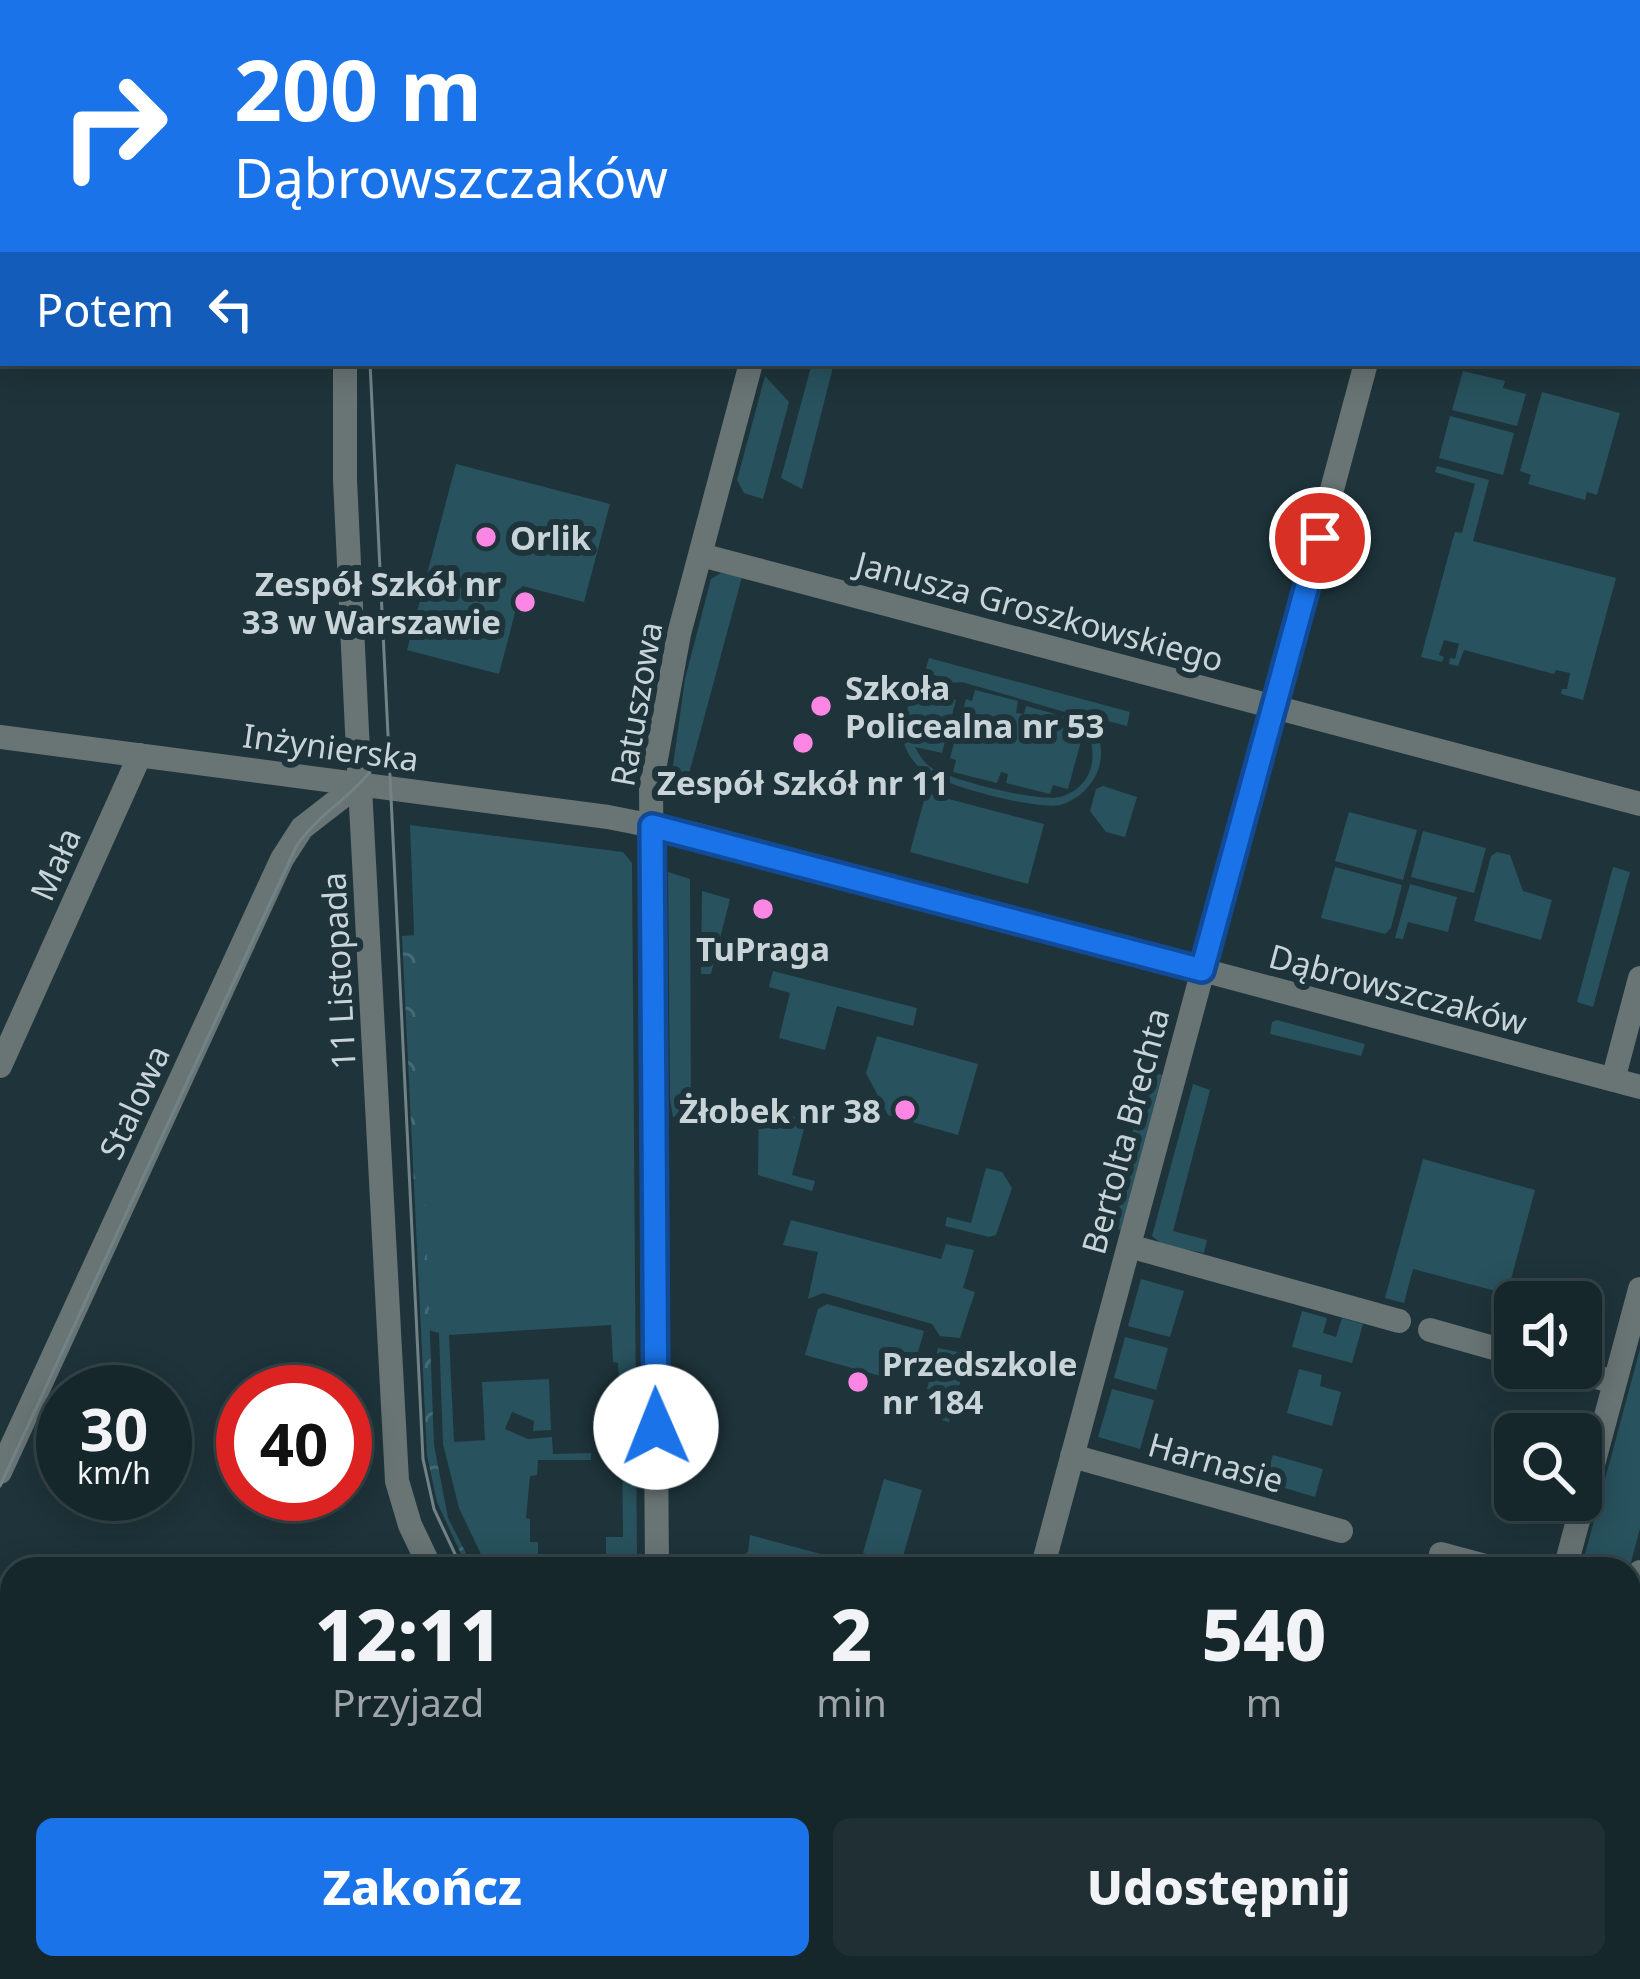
<!DOCTYPE html>
<html lang="pl">
<head>
<meta charset="utf-8">
<style>
  body { margin:0; font-family:"Noto Sans",sans-serif; background:#1f2f34; color:#f1f3f6; height:100vh; display:flex; flex-direction:column; font-size:45px; white-space:nowrap }
  * { box-sizing:border-box; margin:0 }
  p { font-size:39px; color:#9ea5a9 }
  .icon { flex:none; width:66px; height:66px; fill:none; stroke:currentColor; stroke-width:2; stroke-linecap:round; stroke-linejoin:round }
  .map { position:relative; flex:1; overflow:hidden }
  .side { position:absolute; left:0px; top:1557px; width:1641px; height:423px; display:flex; flex-direction:column; background:#16272c; border-radius:36px 36px 0 0; box-shadow:0 6px 30px #0003,0 0 0 3px #354448 }
  .side>* { flex:none }
  .guide { position:absolute; left:0px; top:0px; width:1641px; height:366px; box-shadow:0 6px 30px #0003,0 0 0 3px #354448; background:#1a73e8; color:#fff; overflow:hidden }
  .fabs { position:absolute; left:1494px; top:1281px; display:grid; gap:24px }
  .fabs a { display:grid; place-items:center; width:108px; height:108px; border-radius:18px; background:#16272c; box-shadow:0 6px 30px #0003,0 0 0 3px #354448; font-size:60px }
  .speed { position:absolute; left:36px; top:1365px; display:flex; gap:24px; font-size:60px; font-weight:700; text-align:center }
  .speed>* { display:grid; place-content:center; width:156px; height:156px; border-radius:50%; background:#16272c; box-shadow:0 6px 30px #0003,0 0 0 3px #354448; line-height:1 }
  .speed small { font-size:30px; font-weight:400 }
  .speed .limit { border:18px solid #d22; background:#fff; color:#111 }
  .pin { position:absolute; display:grid; place-items:center; width:102px; height:102px; color:#fff; margin:-51px; border:6px solid #fff; border-radius:50%; box-shadow:0 3px 12px #0007 }
  .me { position:absolute; width:132px; margin:-66px; rotate:359deg; stroke-linejoin:round; filter:drop-shadow(0 0 9px #0008) }
  .turn { display:flex; align-items:center; gap:42px; height:252px; padding:0 36px; font-size:54px }
  .turn .icon { width:156px; height:156px; stroke-width:2.5 }
  .turn b { display:block; font-size:84px; line-height:102px }
  .then { display:flex; align-items:center; height:114px; padding:0 36px; background:#0003; gap:24px; font-size:45px }
  .eta { display:flex; justify-content:space-evenly; align-items:center; height:204px; text-align:center }
  .eta b { font-size:72px; font-weight:800; line-height:84px }
  .button { display:flex; gap:24px; margin-top:auto; padding:24px 36px }
  .button a { flex:1; height:138px; border-radius:18px; background:#1a73e8; color:#fff; font-size:48px; font-weight:800; line-height:138px; text-align:center }
  .button a+a { background:#1f2f34; color:#f1f3f6 }
  .map>svg:first-child { display:block }
</style>
</head>
<body>
<div class="map">
<svg width="1640" height="1979" viewBox="0 0 1640 1979">
  <defs>
    <pattern id="forest-crowns" width="20" height="18" patternUnits="userSpaceOnUse" patternTransform="scale(3)"><rect width="20" height="18" fill="#28525d"/><path d="M2 6a3 3 0 1 1 6 0M12 15a3 3 0 1 1 6 0" fill="none" stroke="#466a74"/></pattern>
  </defs>
  <rect width="100%" height="100%" fill="#1e343a"/>
  <path fill="#28525d" fill-rule="evenodd" d="M812 363H834L802 489 781 478Z
    M1463 371 1505 381 1503 388 1526 394 1517 426 1452 410Z
    M765 376 789 402 763 499 744 493 737 480Z
    M1542 392 1620 413 1597 495 1587 492 1585 500 1528 484 1531 475 1520 471Z
    M1450 416 1514 433 1503 475 1439 458Z
    M456 464 610 504 584 602 522 586 499 674 407 650Z
    M1437 466 1489 480 1473 541 1616 578 1583 700 1561 694 1562 689H1567L1570 673 1556 670 1554 674 1464 650 1458 666 1449 664 1450 658 1455 659 1459 644 1444 640 1439 655 1444 657 1442 662 1421 657 1452 542 1455 532 1462 533 1475 484 1435 472Z
    M721 573 742 577 689 774 671 780 685 679 711 579Z
    M929 658 1130 712 1127 726 1088 716C1101 734 1106 756 1095 777 1088 790 1075 801 1060 805 1036 810 937 785 919 767 887 737 905 693 940 677L925 672ZM962 682 1075 715C1101 739 1100 786 1060 797 1038 802 953 781 932 768 924 763 919 755 915 747L942 753 956 700 929 692 949 683Z
    M975 690 1018 701 1016 713 1024 714 1026 706 1070 718 1068 726 1084 730 1068 789 1053 785 1050 794 1006 783 1008 774 1001 772 997 783 953 772 956 760 950 758 966 699 972 701Z
    M1103 786 1137 797 1125 837 1106 832 1090 811 1096 789Z
    M926 793 1044 824 1028 884 910 852Z
    M1349 812 1417 830 1403 880 1335 861Z
    M410 825 623 852 632 863 636 1416H621L618 1363 613 1362 611 1325 449 1335 454 1442 485 1440 482 1382 549 1379 551 1430 533 1431 534 1421 512 1412 505 1429 528 1439 552 1437 553 1454 591 1453V1460H538L537 1475 530 1476 526 1518 530 1519V1542H538V1562L606 1561V1537H623L622 1434 636 1430 637 1564H627L626 1569H488L459 1508 443 1444 439 1333 429 1330Z
    M1423 831 1486 848 1474 893 1411 877Z
    M1497 852 1510 855 1523 891 1552 900 1541 940 1474 921 1491 856Z
    M1335 867 1402 885 1391 928 1385 934 1321 918Z
    M1613 867 1630 872 1593 1007 1577 1002Z
    M668 872 690 879 691 1117H673L670 1099Z
    M1410 884 1457 897 1448 932 1408 922 1403 939 1395 938Z
    M702 891 730 899 711 974H701Z
    M773 971 917 1008 913 1026 837 1006 825 1050 779 1038 790 993 769 987Z
    M1277 1020 1365 1044 1361 1056 1270 1034 1272 1022Z
    M877 1036 978 1064 958 1135 888 1115 866 1073Z
    M1149 1071 1162 1075 1121 1230 1107 1227Z
    M1193 1084 1210 1090 1173 1231 1207 1240 1204 1253 1163 1245 1152 1236Z
    M759 1104 806 1121 792 1175 815 1181 812 1191 758 1175Z
    M1423 1159 1535 1190 1507 1294 1413 1269 1404 1303 1385 1298Z
    M986 1168 1002 1172 1012 1188 996 1235 989 1237 945 1226 947 1217 971 1223Z
    M791 1220 941 1259 946 1244 974 1250 963 1288 975 1292 960 1338 940 1336 932 1324 823 1293 808 1299 818 1252 783 1245Z
    M1141 1279 1184 1291 1170 1337 1128 1326Z
    M827 1304 924 1331 913 1370 888 1363 884 1377 805 1355 818 1309Z
    M1302 1311 1327 1318 1323 1333 1336 1337 1342 1318 1363 1324 1352 1363 1292 1347Z
    M1125 1337 1168 1348 1156 1390 1114 1378Z
    M938 1348 968 1354 949 1422 935 1418 941 1393 927 1389Z
    M1640 1349V1528L1629 1570 1581 1569Z
    M1299 1369 1322 1375 1320 1386 1341 1392 1332 1426 1287 1413Z
    M1112 1389 1154 1400 1140 1449 1098 1437Z
    M1273 1455 1323 1469 1315 1497 1265 1482Z
    M884 1479 922 1490 901 1563 863 1553Z
    M750 1535 877 1569H817L769 1556 725 1569 748 1552Z"/>
  <path fill="url(#forest-crowns)" d="M415 935 434 1445 448 1518 474 1569H468L437 1502 427 1455 402 936Z"/>
  <g fill="none" stroke-linecap="round" stroke-linejoin="round">
    <path stroke="#697474" stroke-width="24" d="M760 0 771 3
      M856 3 857 0
      M1461 3 1462 0
      M0 14 3 15
      M1638 72 1640 73
      M1638 143H1640
      M345 363V480L357 731 397 1481 410 1525 431 1569
      M701 555 1640 804
      M0 737 608 817 694 834 1640 1087
      M0 1066 140 755
      M1613 1080 1640 978
      M1129 1246 1399 1321
      M1430 1330 1515 1354
      M1565 1368 1614 1382
      M1072 1456 1341 1531
      M0 1472 282 859 302 828 360 783
      M1441 1554 1497 1569
      M657 1569 651 786 679 634 751 363
      M1042 1569 1366 363
      M1565 1569 1640 1289
      M0 1611 12 1615
      M1629 1616 1640 1572
      M495 1968 500 1979
      M621 1968 639 1979
      M1422 1968 1463 1979
      M312 1979 316 1968
      M652 1979 665 1968
      M1534 1979 1537 1968"/>
    <path stroke="#728388" stroke-width="3" d="M118 0 125 3
      M851 3 852 0
      M370 363 423 1459 434 1509 462 1569
      M0 1486 296 847C321 808 368 790 384 747
      M638 1968 643 1979"/>
  </g>
  <g fill="none" stroke-linecap="round" stroke-linejoin="round">
    <g stroke="#114b97" stroke-width="30">
      <path id="route" d="M656 1427 652 826 1202 970 1320 538"/>
    </g>
    <use href="#route" stroke="#1a73e8" stroke-width="21"/>
  </g>
  <g fill="#fc86e3" stroke="#1e343a" stroke-width="4.5">
    <circle cx="486" cy="537" r="12"/>
    <circle cx="525" cy="602" r="12"/>
    <circle cx="821" cy="706" r="12"/>
    <circle cx="803" cy="743" r="12"/>
    <circle cx="763" cy="909" r="12"/>
    <circle cx="905" cy="1110" r="12"/>
    <circle cx="858" cy="1382" r="12"/>
  </g>
  <g text-anchor="middle" dominant-baseline="central" stroke-width="12" stroke-linejoin="round" paint-order="stroke">
    <g font-size="33" font-weight="bold" fill="#c8d4d8" stroke="#1e343a" text-anchor="start">
      <text x="510" y="537">Orlik</text>
      <text x="501" y="583" text-anchor="end">Zespół Szkół nr<tspan x="501" dy="38">33 w Warszawie</tspan></text>
      <text x="845" y="687">Szkoła<tspan x="845" dy="38">Policealna nr 53</tspan></text>
      <text x="803" y="782" text-anchor="middle">Zespół Szkół nr 11</text>
      <text x="763" y="948" text-anchor="middle">TuPraga</text>
      <text x="881" y="1110" text-anchor="end">Żłobek nr 38</text>
      <text x="882" y="1363">Przedszkole<tspan x="882" dy="38">nr 184</tspan></text>
    </g>
    <g font-size="33" fill="#c8d4d8" stroke="#1e343a">
      <text transform="translate(1040 611) rotate(15)">Janusza Groszkowskiego</text>
      <text transform="translate(636 704) rotate(-80)">Ratuszowa</text>
      <text transform="translate(331 747) rotate(8)">Inżynierska</text>
      <text transform="translate(55 864) rotate(-66)">Mała</text>
      <text transform="translate(338 971) rotate(-93)">11 Listopada</text>
      <text transform="translate(1398 989) rotate(15)">Dąbrowszczaków</text>
      <text transform="translate(134 1102) rotate(-65)">Stalowa</text>
      <text transform="translate(1125 1131) rotate(-75)">Bertolta Brechta</text>
      <text transform="translate(1216 1462) rotate(16)">Harnasie</text>
    </g>
  </g>
</svg>
<div class="fabs">
<a><svg class="icon" aria-label="sound" viewBox="0 0 24 24"><path d="M4 9h4l5-4v14l-5-4H4zM17 9q2 3 0 6"/></svg></a>
<a><svg class="icon" aria-label="search" viewBox="0 0 24 24"><circle cx="10" cy="10" r="6"/><path d="M15 15l6 6"/></svg></a>
</div>
<div class="speed"><div>30<small>km/h</small></div><div class="limit">40</div></div>
<div class="pin" style="left:1320px;top:538px;background:#d93025"><svg class="icon" aria-label="arrive" viewBox="0 0 24 24"><path d="M6 21V4h12l-3 4 3 4H6"/></svg></div>
<svg class="me" style="left:656px;top:1427px" viewBox="-20 -20 40 40"><circle r="19" fill="#fff"/><path d="M0-13L10 11 0 6-10 11z" fill="#1a73e8"/></svg>
<div class="guide">
<div class="turn"><svg class="icon" aria-label="right" viewBox="0 0 24 24"><path d="M7 20v-9h11M14 6l5 5-5 5"/></svg><div><b>200 m</b>Dąbrowszczaków</div></div>
<div class="then">Potem<svg class="icon" aria-label="left" viewBox="0 0 24 24"><path d="M17 20v-9H6M10 6l-5 5 5 5"/></svg></div>
</div>
<section class="side">
<div class="eta">
<div><b>12:11</b><p>Przyjazd</p></div>
<div><b>2</b><p>min</p></div>
<div><b>540</b><p>m</p></div>
</div>
<div class="button"><a>Zakończ</a><a>Udostępnij</a></div>
</section>
</div>
</body>
</html>
